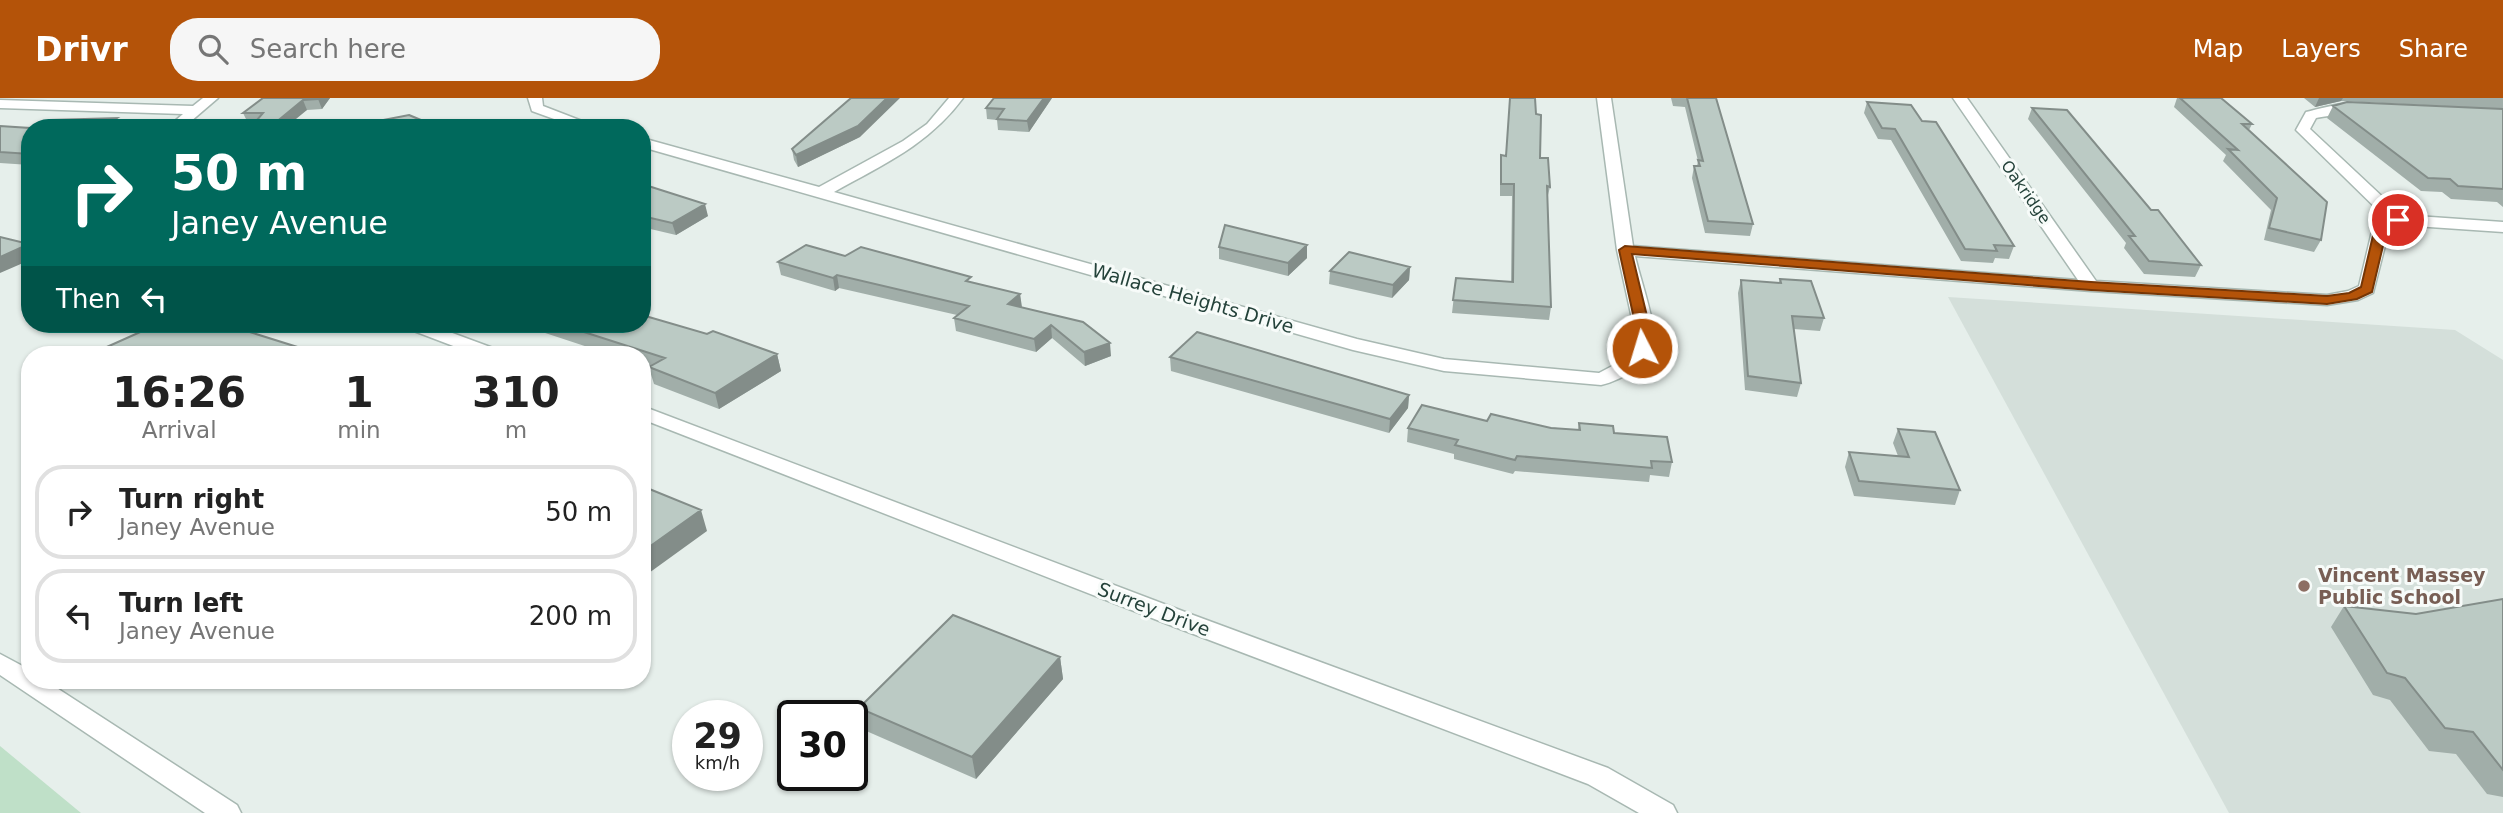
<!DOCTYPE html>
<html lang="en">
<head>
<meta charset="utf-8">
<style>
  body { margin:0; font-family:"DejaVu Sans",sans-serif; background:#f6f6f6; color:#222; height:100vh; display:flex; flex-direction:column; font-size:26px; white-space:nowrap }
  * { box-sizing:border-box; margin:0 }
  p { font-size:23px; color:#767676 }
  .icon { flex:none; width:38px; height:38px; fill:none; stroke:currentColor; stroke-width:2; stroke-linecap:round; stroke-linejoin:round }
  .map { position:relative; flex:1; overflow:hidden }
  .panel { position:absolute; left:21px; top:248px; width:630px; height:343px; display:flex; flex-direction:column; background:#fff; border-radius:28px; box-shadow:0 2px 5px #0004 }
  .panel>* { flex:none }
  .hud { position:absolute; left:21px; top:21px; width:630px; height:214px; border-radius:28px; box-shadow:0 2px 5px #0004; background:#00695c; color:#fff; overflow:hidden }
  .speed { position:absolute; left:672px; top:602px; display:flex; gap:14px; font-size:35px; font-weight:700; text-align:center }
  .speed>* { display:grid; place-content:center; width:91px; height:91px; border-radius:50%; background:#fff; box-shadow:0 2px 5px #0004; line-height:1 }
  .speed small { font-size:18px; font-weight:400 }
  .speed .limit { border:4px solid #111; border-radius:10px; background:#fff; color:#111 }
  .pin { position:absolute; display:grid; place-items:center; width:60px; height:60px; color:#fff; margin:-30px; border:4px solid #fff; border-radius:50%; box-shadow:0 2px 7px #0007 }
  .me { position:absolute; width:77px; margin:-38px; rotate:355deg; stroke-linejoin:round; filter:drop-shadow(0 0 5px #0008) }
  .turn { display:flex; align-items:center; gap:24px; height:147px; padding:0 35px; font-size:32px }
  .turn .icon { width:91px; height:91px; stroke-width:2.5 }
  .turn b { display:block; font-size:49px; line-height:60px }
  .then { display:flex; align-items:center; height:66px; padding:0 35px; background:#0003; gap:14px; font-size:26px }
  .eta { display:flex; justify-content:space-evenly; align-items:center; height:119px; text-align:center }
  .eta b { font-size:42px; font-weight:800; line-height:49px }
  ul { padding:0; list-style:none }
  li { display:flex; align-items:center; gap:21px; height:94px; margin:0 14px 10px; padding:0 21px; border:4px solid #e0e0e0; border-radius:28px }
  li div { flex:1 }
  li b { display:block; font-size:26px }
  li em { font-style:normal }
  header { display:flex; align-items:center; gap:42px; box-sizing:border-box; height:98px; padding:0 35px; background:#b45309; color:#fff }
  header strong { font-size:33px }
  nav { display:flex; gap:38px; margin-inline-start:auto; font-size:24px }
  .search { width:490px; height:63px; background:#f6f6f6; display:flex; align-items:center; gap:18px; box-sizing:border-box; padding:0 24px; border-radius:28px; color:#767676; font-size:26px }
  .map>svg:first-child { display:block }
</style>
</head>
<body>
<header>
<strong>Drivr</strong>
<div class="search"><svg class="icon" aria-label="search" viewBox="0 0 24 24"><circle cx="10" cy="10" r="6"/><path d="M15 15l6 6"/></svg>Search here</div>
<nav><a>Map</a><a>Layers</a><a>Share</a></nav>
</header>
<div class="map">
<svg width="2503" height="715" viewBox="0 0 2503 715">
  <rect width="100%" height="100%" fill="#e6efeb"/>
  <path fill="#d4dfda" d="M1948 199 2455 232 2503 262V715H2229Z"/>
  <path fill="#bfe0c8" d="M0 648 81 715H0Z"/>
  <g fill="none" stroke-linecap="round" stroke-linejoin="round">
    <g stroke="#a8b8b2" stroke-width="3">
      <path id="minor" d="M203 0H218L183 30H167L183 16 0 10V2L193 8Z
        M528 0H542L543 8 600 30H579L532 13Z
        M949 0H963C928 47 884 66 834 94L1357 241 1444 261 1599 275 1616 266 1628 257 1636 239 1617 152 1597 0H1611L1633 148 2078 182 1953 0H1967L2096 183 2327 197 2348 193 2359 188 2373 129 2387 121 2296 32 2306 14C2323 10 2353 0 2367 10 2361 15 2328 17 2316 20L2310 31 2402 117 2503 124V134L2400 127 2389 132 2373 195 2358 202 2327 207 2091 193 1635 158C1640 180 1653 216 1654 238 1655 264 1622 282 1601 287L1444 273 1353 252 642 49V40L819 89 903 43 927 26Z
        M403 226H428L501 253 503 257H477L406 230Z
        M642 308 1193 517 1608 670 1673 707 1677 715H1639L1588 686 1175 529 642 321Z
        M0 556 30 572V583H46L237 707 241 715H205L0 577Z"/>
    </g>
    <use href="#minor" fill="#fff" fill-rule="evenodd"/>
  </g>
  <path fill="#a1aea9" d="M263 0H330L322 11 307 12 255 25H248L243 15Z
    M994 0H1052L1029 34 998 32 997 22 987 21 986 10Z
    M1671 0H1716L1753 126 1750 138 1705 135 1692 80 1694 68H1697L1698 63 1685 9 1673 8Z
    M2177 0H2221L2252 26 2249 32 2321 142 2314 154 2264 142 2271 112 2223 63 2226 57 2174 9Z
    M2304 0H2503V109L2497 104 2451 101 2442 94 2421 93 2327 20 2333 8 2465 9 2341 3 2315 9Z
    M1867 4 1922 23 2014 148 2009 161 1995 160 1993 165 1961 163 1891 42 1878 41 1864 15Z
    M2032 10 2151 112 2201 167 2195 179 2144 176 2124 150 2126 145 2028 21Z
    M1536 16 1540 60 1550 89 1547 101 1551 209 1549 222 1452 215 1456 180 1511 184 1512 98H1500V69L1501 57 1505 58Z
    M0 28 30 30V67L0 65Z
    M860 39 798 69 794 62 792 51Z
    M642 86 708 118 676 137 642 129Z
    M1219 149 1307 160 1288 178 1219 161Z
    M845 158 971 184 1020 196 1021 209 1111 258 1085 268 1052 240 1036 254 956 233 954 220 957 217 839 190 835 193 781 177 778 164Z
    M1410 169 1409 182 1392 200 1329 186 1330 173Z
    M1780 181 1824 220 1820 233 1794 231 1801 285 1797 299 1745 292 1738 195 1741 182 1779 185Z
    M528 226H642L777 256 781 273 719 311 654 286 649 270 642 267V257H612L530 230Z
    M109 248 323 257H115Z
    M1170 259 1409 297 1408 310 1389 335 1171 273Z
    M1487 323 1578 332 1579 325 1614 335 1672 364 1669 379 1650 377 1649 384 1515 373 1513 376 1454 361V356L1407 344 1408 330Z
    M1898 331 1960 392 1955 407 1854 398 1845 369 1849 354 1898 358 1893 345Z
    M2503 501V699L2487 696 2456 656 2429 653 2390 602 2373 597 2331 529 2344 508 2416 516Z
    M1060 559 1063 581 976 681 864 632 859 610Z"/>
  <path fill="#838d89" d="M319 0H330L322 11 318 1Z
    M887 0H900L860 39 798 69 796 57Z
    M1044 0H1052L1029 34 1027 23Z
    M2319 0H2343L2341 3 2315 9Z
    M303 2 307 12 285 30H269Z
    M117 20 122 30H102Z
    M705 106 708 118 676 137 672 125Z
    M29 146 30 162 0 175V159Z
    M1307 147V160L1288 178V165Z
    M1410 169 1409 182 1392 200 1393 187Z
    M837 177 839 190 835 193 833 180Z
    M1020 196 1022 209 1008 206Z
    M1051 227 1052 240 1036 254 1034 241Z
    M1110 245 1111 258 1085 268 1084 254Z
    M777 256 781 273 719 311 715 295Z
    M1409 297 1408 310 1389 335 1390 321Z
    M701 412 707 433 642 480V454Z
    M1060 559 1063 581 976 681 972 659Z"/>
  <path fill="#bbcac4" stroke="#838d89" stroke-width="2" d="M263 0H319L318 1 303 2 269 30H252L251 29 263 15H243Z
    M851 0H887L858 28 796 57 792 51Z
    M994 0H1044L1027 23 997 21 1004 11 986 10Z
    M1510 0H1535L1536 16 1541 17 1540 60H1548L1550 89 1547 88 1551 209 1453 202 1456 180 1513 184 1514 86H1501V57L1506 58Z
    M1687 0H1716L1753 126 1708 123 1694 68H1700L1698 62 1703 63Z
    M2180 0H2221L2252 26H2242L2327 104 2321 142 2269 130 2277 100 2228 51 2238 52Z
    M1867 4 1911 7 1922 23 1936 24 2014 148 1994 147 1997 153 1965 151 1895 31 1882 30Z
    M2347 4 2503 11V91L2458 88 2450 81 2428 80 2333 8Z
    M2032 10 2067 12 2151 112H2158L2201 167 2149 163 2129 138H2135Z
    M409 17 440 30H376L373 24Z
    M117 20 102 30H36L49 22Z
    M0 28 30 30V56L0 54Z
    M642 86 705 106 672 125 642 118Z
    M1225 127 1307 147 1288 165 1219 149Z
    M0 139 29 146 0 159Z
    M806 147 845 158 861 149 971 179 966 183 1020 196 1008 206 1083 224 1110 245 1084 254 1051 227 1034 241 954 220 969 208 837 177 833 180 778 164Z
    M1349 154 1410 169 1393 187 1330 173Z
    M1780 181 1811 183 1824 220 1792 218 1801 285 1748 278 1741 182 1781 185Z
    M642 217 707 236 713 233 777 256 715 295 649 269 665 260 559 226H642Z
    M158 226H224L323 257H133L109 248Z
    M1197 234 1409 297 1390 321 1170 259Z
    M1422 307 1487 323 1491 316 1551 330 1580 332 1579 325 1613 328 1614 335 1667 339 1672 364 1651 363 1652 370 1517 358 1515 362 1455 347 1458 342 1408 330Z
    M1898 331 1935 334 1960 392 1859 383 1849 354 1909 359Z
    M642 388 701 412 642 454Z
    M2503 501V672L2473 634 2445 630 2405 580 2387 575 2344 508 2416 516Z
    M953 517 1060 559 972 659 859 610Z"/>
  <path fill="#b45309" stroke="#753606" stroke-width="2" d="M2398 118 2404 122 2387 131 2372 194 2357 201 2327 206 2091 192 1632 156 1652 239 1649 250 1642 254 1635 250 1638 239 1619 152 1625 148 2091 184 2327 198 2349 195 2361 189 2375 129Z"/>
  <circle fill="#8d6e63" stroke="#f7fbf9" stroke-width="2.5" cx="2304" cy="488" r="7"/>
  <g text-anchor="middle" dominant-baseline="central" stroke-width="6" stroke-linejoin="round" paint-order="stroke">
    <g font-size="16" fill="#24423a" stroke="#f7fbf9">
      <text transform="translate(2026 94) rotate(55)">Oakridge</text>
    </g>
    <g font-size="19" fill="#24423a" stroke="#f7fbf9">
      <text transform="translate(1193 200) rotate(16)">Wallace Heights Drive</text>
      <text transform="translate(1154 511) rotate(21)">Surrey Drive</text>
    </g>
    <g font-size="19" font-weight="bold" fill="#785e54" stroke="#f7fbf9" text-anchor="start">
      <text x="2318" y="477">Vincent Massey<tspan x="2318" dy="22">Public School</tspan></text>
    </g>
  </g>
</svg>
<div class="speed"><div>29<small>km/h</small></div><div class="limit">30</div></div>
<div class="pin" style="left:2398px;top:122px;background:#d93025"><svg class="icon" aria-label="arrive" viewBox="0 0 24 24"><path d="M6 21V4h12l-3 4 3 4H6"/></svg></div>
<svg class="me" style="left:1642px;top:250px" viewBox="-20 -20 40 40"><circle r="17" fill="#b45309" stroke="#fff" stroke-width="3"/><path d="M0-11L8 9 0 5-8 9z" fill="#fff"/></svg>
<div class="hud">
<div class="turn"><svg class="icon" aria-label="right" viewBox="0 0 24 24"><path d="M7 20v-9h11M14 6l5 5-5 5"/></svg><div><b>50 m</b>Janey Avenue</div></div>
<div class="then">Then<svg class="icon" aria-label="left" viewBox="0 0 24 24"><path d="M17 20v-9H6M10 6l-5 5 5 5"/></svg></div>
</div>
<section class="panel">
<div class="eta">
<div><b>16:26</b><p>Arrival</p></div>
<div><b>1</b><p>min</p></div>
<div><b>310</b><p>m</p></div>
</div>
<ul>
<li><svg class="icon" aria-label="right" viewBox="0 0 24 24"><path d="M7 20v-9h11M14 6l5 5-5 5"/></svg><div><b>Turn right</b><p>Janey Avenue</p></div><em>50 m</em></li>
<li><svg class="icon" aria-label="left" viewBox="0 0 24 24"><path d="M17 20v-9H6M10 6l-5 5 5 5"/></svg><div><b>Turn left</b><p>Janey Avenue</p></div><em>200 m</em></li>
</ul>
</section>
</div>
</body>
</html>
